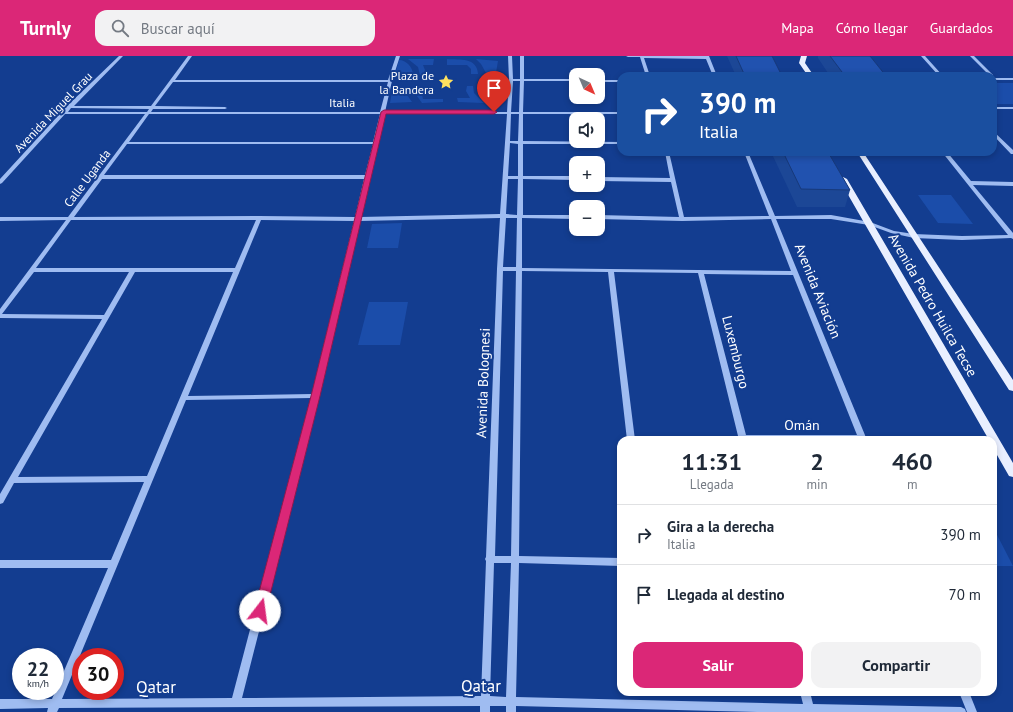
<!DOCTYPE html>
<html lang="es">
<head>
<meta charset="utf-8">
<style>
  body { margin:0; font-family:"PT Sans",sans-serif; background:#f2f2f3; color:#1f2937; height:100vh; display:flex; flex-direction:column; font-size:15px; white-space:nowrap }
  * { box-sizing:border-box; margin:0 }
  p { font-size:13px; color:#747a83 }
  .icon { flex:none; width:22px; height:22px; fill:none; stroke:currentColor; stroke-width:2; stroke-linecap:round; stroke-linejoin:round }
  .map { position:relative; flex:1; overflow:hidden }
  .side { position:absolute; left:617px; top:380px; width:380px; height:260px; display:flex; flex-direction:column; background:#fff; border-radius:12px; box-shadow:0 2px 6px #0003 }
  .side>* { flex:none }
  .hud { position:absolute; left:617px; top:16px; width:380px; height:84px; border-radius:12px; box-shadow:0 2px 6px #0003; background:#1a4fa0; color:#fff; overflow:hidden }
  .needle { width:26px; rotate:136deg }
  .controls { position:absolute; left:569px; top:12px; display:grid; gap:8px }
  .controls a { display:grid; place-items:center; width:36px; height:36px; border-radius:8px; background:#fff; box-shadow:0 2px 6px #0003; font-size:20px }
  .speed { position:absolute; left:12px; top:592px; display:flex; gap:8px; font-size:20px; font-weight:700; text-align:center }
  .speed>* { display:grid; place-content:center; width:52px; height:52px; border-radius:50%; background:#fff; box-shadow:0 2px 6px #0003; line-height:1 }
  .speed small { font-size:10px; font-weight:400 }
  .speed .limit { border:6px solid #d22; background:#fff; color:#111 }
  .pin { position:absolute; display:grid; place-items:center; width:34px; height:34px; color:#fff; margin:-41px -17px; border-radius:50% 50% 50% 0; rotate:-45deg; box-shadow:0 0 4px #0007 }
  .pin .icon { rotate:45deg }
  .me { position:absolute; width:44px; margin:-22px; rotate:15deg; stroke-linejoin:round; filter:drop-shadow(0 0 3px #0008) }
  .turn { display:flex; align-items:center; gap:14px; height:84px; padding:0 16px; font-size:18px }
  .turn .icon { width:52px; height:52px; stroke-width:2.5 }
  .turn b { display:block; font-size:28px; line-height:34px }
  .eta { display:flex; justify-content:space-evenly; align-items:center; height:68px; text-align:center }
  .eta b { font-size:24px; font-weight:600; line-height:28px }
  .action { display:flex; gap:8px; margin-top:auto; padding:8px 16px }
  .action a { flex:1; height:46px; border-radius:12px; background:#db2777; color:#fff; font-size:16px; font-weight:600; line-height:46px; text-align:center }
  .action a+a { background:#f2f2f3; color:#1f2937 }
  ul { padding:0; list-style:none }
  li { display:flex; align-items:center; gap:12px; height:60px; padding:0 16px; border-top:1px solid #e0e1e3 }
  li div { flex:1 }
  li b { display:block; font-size:15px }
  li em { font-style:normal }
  header { display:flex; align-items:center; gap:24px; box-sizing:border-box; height:56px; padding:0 20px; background:#db2777; color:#fff }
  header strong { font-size:19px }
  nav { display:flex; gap:22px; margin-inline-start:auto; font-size:14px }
  .search { width:280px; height:36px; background:#f2f2f3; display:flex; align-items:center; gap:10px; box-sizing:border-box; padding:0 14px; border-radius:12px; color:#747a83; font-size:15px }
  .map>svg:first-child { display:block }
</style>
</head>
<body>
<header>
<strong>Turnly</strong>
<div class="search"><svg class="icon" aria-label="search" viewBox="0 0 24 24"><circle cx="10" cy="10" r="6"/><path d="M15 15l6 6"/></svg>Buscar aquí</div>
<nav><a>Mapa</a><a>Cómo llegar</a><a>Guardados</a></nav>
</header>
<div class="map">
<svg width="1013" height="656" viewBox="0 0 1013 656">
  <rect width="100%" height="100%" fill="#133d90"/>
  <path fill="#1b4daa" d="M408 3H434L433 9H423L427 19H420L418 11Z
    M447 3C460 4 477 1 478 18H471V13L467 9H447Z
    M476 3 498 5 496 17H486L481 8Z
    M399 4C406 4 413 11 413 19H395Z
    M993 27H1013V48H993Z
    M393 30 406 31 405 36 412 46 390 47Z
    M414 30H420L423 43H443V46L422 47 414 36Z
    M467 30H473L474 37 484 47 458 46 457 42H470L466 35Z
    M918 139H951L973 168 938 167Z
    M402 167 398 192H367L372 168Z
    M369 246H408L400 289H358Z
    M993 471 1013 510H993Z"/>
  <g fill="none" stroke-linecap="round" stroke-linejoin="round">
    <path fill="#9fbcf1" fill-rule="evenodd" d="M119 0H123L74 50H151L188 0H192L175 24H388L396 0H400L392 25 385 56H507L509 24 508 0H512L513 23H520V0H524V23H576V25H524L523 56H621V58H523V85L621 86V88H523V120H576V124L523 123V159H576V163L522 162V212L791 215 771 163 682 165 598 163V159L679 161 671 126 598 125V121L670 122 665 96H669L684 161 769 160 744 96H748L775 160 831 159 870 166 894 175 914 178 962 180 1008 179 942 96H947L971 125 1013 126V130L973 129 1013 177V183L1011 182 962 184 914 182 891 177 869 169 831 163H776L867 384H739L698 217 614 216 635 384H627L608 216 522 215 519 500 621 502V510L519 507 516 641 803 648 800 636H810L813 648 961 651 965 653 966 656H757L516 650V656H506V650H490V656H480V650L59 652 57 656H47L48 652 0 653V643H52L108 512H0V504H111L144 426 14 427 3 447 0 448V438L102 263 0 262V253L66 164 0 165V161H68L145 58H65L2 127 0 128V123L67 50ZM513 25H520L519 56H511ZM173 26H388L380 56H151L153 53H225L227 52 225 51 155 50ZM71 52 149 53 147 56H68ZM149 58H380L373 86H129ZM384 58H507L500 158 360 161ZM511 58H519L518 85H510ZM510 87 518 88V120H508ZM127 88H373L365 119H104ZM102 123H364L355 161 259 160 74 161ZM508 123H518L517 159 506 158ZM500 162 497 213 486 501 485 503 486 505 481 640 242 642 319 340 359 165ZM506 162H517L516 211H503ZM71 164H256L235 212H36ZM261 164 354 165 312 338 188 340ZM503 215H516L511 500H495ZM34 216H129L104 259 2 258ZM135 216H233L147 420 18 421ZM704 218 793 219 857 379H746ZM311 342 232 642 62 643 186 344ZM494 507H511L506 641 490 640Z
      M626 0H709L717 20H713L706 3 644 2 650 20H646L640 1H628Z
      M921 0H925L943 20H939Z
      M970 0H974L993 19V21L990 20Z
      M993 22H1013V24H993Z
      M598 24H621V26H598Z
      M993 51H1013V53H993Z
      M993 75 1013 94V98H1011L993 79Z
      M959 636H969L977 656H967Z"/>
    <path fill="#e9efff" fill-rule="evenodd" d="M801 0H807L805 7 814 20H808L799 7Z
      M857 96H863L1013 324V335L1009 334Z
      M840 121H843L847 123 1013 407V421L1009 420 993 392V384H989L839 123Z"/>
  </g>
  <path fill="#1c4796" d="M727 0H772L782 20H736Z
    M818 0H870L886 20H830L818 2Z
    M771 96H828L850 134 845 151H797Z"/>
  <path fill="#2152af" stroke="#17397a" d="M736 0H772L782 20H745Z
    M830 0H870L886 20H845Z
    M783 96H828L850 134 801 133Z"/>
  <path fill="#db2777" stroke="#8e194d" d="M384 54H494L497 56 494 58H386L320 340 266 555 264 558 260 560 256 558 254 555 311 340 381 56Z"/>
  <defs>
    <g id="sight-bare" transform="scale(1.2)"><path d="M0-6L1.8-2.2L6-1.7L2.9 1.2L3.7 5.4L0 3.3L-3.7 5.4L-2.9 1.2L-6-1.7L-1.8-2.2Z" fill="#ffe15f" stroke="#133d90" stroke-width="2.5" paint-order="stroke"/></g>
  </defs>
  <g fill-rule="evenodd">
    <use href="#sight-bare" x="446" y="26"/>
  </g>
  <g text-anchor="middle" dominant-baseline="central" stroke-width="4" stroke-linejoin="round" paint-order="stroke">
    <g font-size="12" fill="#fff" stroke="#133d90" text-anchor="end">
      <text x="434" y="19">Plaza de<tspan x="434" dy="14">la Bandera</tspan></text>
    </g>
    <g font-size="12" fill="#fff" stroke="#133d90">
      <text x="342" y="46">Italia</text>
      <text transform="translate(53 56) rotate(-46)">Avenida Miguel Grau</text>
      <text transform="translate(87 122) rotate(-53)">Calle Uganda</text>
    </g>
    <g font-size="14" fill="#fff" stroke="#133d90">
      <text transform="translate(818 235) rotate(68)">Avenida Aviación</text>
      <text transform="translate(933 249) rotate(60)">Avenida Pedro Huilca Tecse</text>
      <text transform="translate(736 296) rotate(76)">Luxemburgo</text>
      <text transform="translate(483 327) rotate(-88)">Avenida Bolognesi</text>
      <text x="802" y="369">Omán</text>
    </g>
    <g font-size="17" fill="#fff" stroke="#133d90">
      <text x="481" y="630">Qatar</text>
      <text x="156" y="631">Qatar</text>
    </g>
  </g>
</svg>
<div class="controls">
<a><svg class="needle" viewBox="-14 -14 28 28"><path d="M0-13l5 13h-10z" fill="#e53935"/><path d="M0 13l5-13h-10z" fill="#747a83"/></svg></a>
<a><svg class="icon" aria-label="sound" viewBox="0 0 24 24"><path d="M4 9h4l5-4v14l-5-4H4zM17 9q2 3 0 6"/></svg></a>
<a>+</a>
<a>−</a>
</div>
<div class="speed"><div>22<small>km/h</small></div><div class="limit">30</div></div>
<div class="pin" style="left:494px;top:56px;background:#d93025"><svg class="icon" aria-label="arrive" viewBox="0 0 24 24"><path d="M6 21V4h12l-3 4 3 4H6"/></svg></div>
<svg class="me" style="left:260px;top:555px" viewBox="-20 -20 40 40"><circle r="19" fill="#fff"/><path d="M0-13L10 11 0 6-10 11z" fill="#db2777"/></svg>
<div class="hud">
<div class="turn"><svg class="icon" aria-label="right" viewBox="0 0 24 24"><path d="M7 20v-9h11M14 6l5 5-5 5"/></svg><div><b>390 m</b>Italia</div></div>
</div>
<section class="side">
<div class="eta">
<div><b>11:31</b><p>Llegada</p></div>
<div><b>2</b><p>min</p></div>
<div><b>460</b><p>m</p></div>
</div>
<ul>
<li><svg class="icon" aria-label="right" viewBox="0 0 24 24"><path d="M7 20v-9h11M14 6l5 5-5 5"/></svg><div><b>Gira a la derecha</b><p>Italia</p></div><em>390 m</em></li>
<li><svg class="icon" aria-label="arrive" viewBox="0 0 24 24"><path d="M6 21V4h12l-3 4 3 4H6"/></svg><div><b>Llegada al destino</b></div><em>70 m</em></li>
</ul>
<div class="action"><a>Salir</a><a>Compartir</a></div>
</section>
</div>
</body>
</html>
